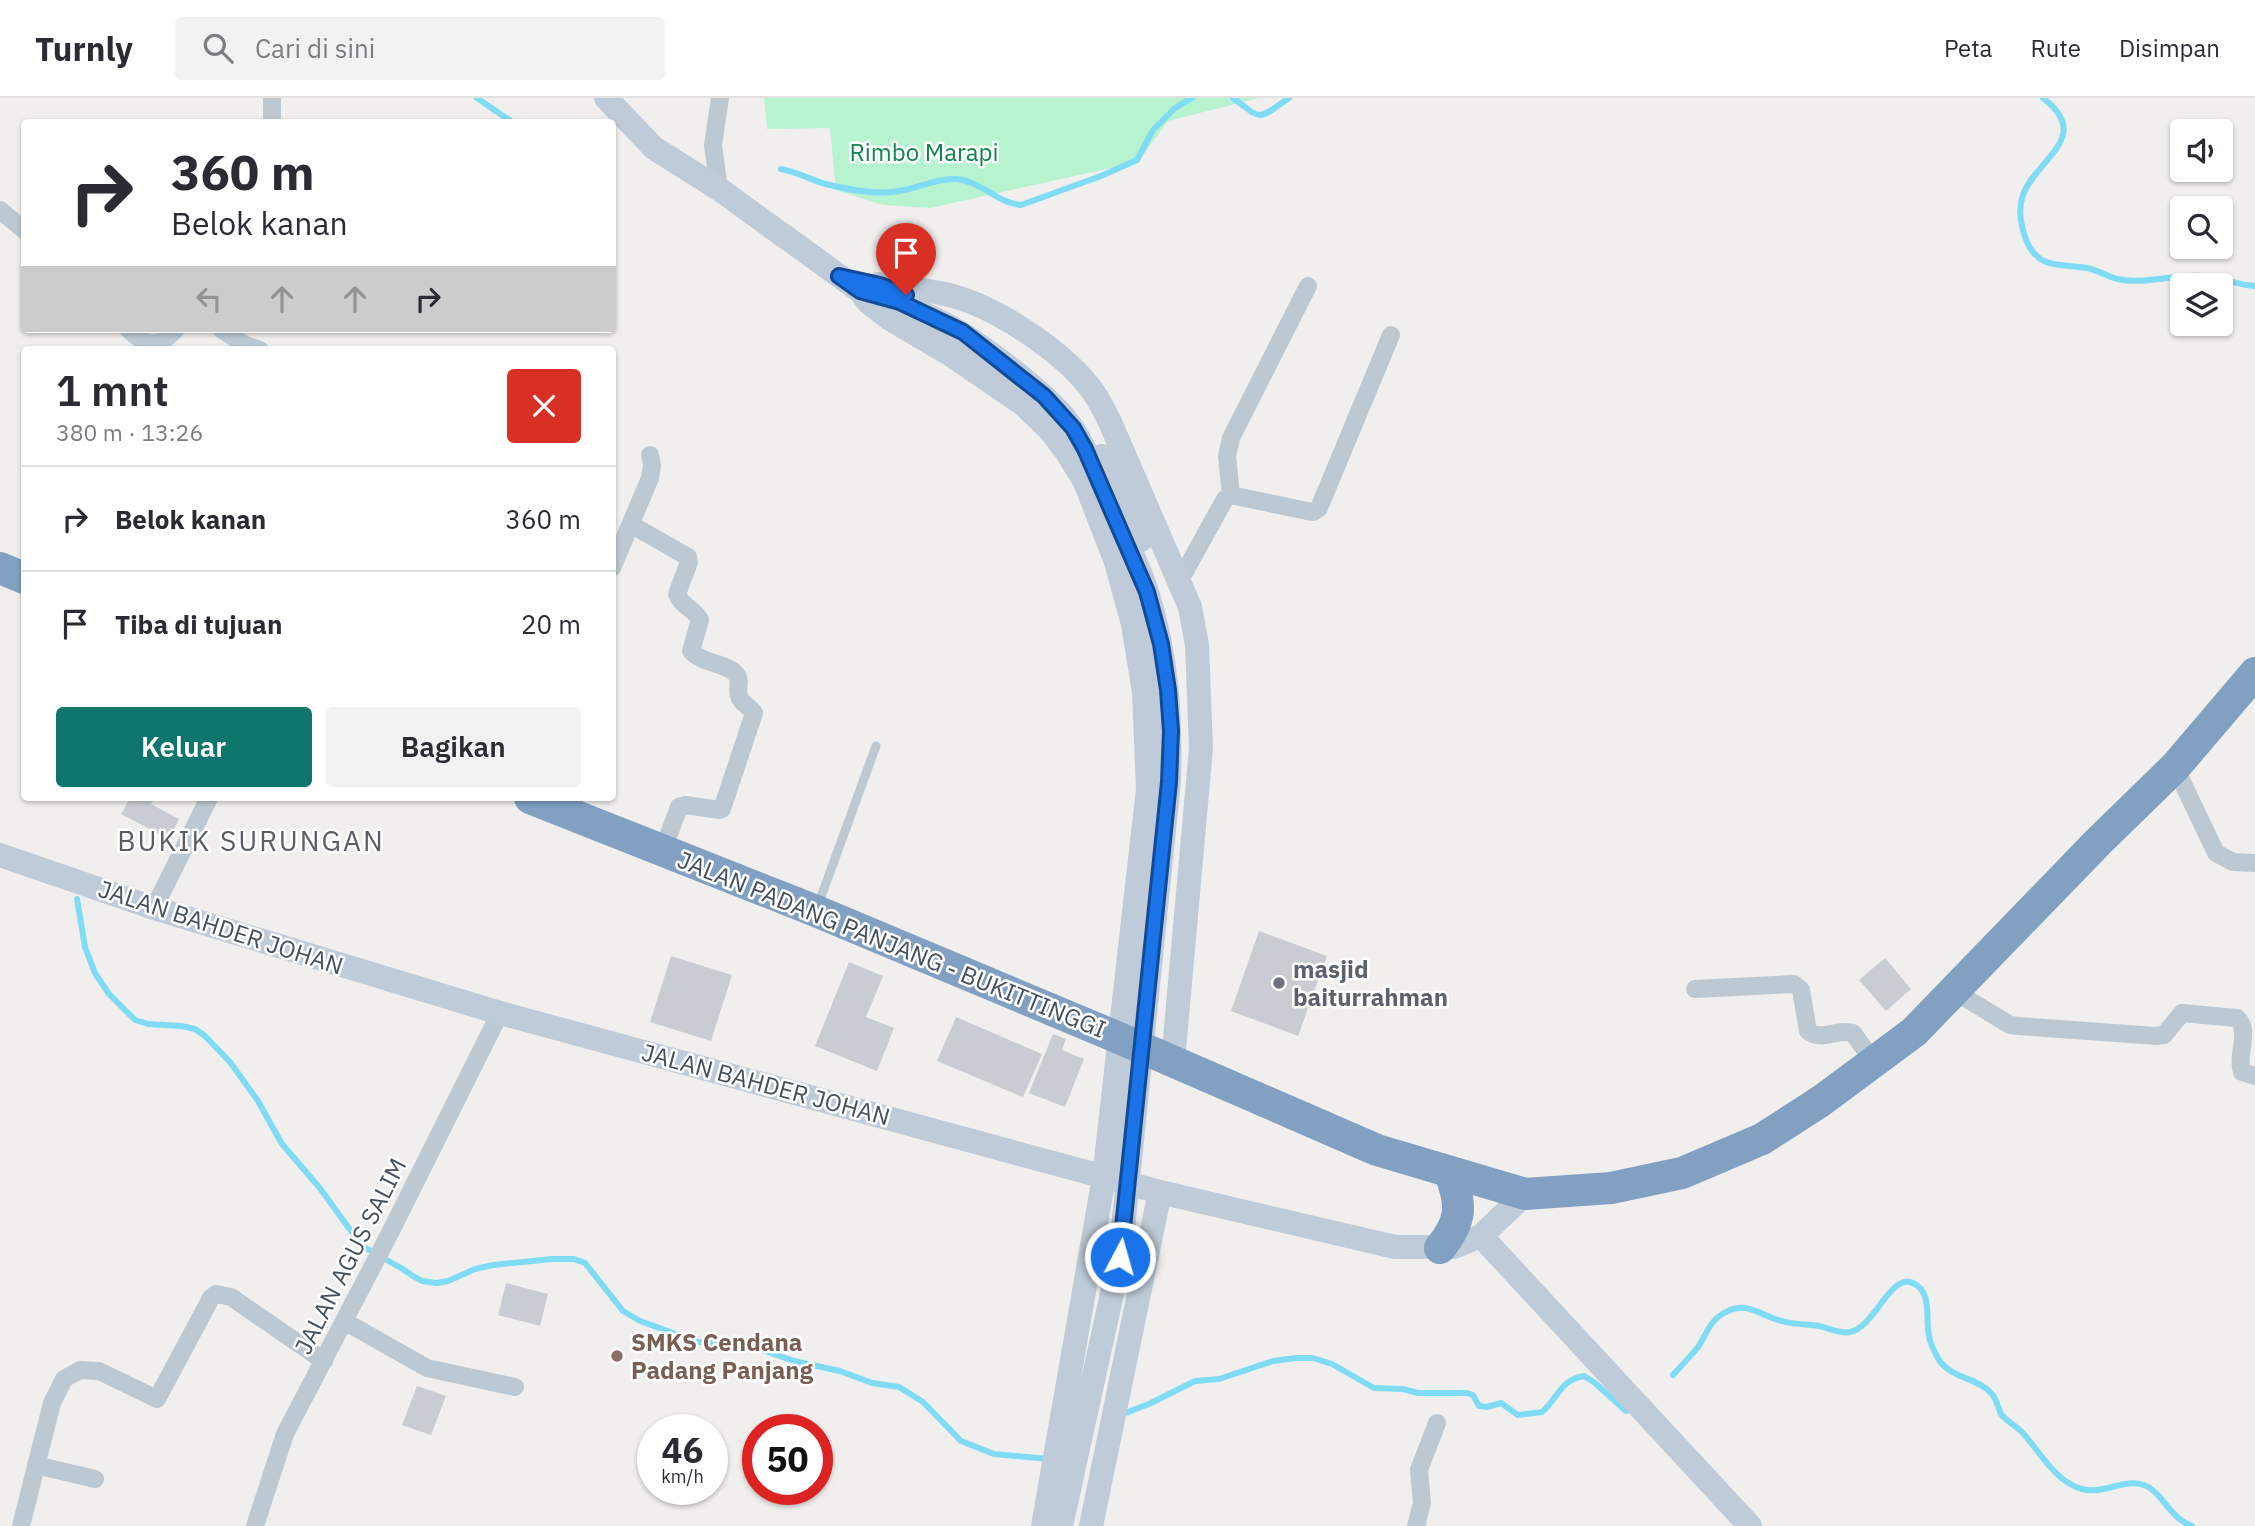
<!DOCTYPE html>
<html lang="id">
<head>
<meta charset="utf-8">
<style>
  body { margin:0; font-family:"IBM Plex Sans",sans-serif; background:#f2f2f3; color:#2b2b33; height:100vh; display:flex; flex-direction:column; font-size:26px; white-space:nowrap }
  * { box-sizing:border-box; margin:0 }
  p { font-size:23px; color:#7c7c81 }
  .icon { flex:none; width:38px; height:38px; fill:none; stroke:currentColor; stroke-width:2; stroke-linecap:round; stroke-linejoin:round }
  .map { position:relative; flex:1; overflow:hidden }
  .details { position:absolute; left:21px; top:248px; width:595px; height:455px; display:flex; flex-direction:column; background:#fff; border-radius:7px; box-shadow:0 2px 5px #0004 }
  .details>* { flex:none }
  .top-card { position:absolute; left:21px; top:21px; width:595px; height:214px; border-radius:7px; box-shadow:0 2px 5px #0004; background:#fff; color:#2b2b33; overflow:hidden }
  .buttons { position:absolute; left:2170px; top:21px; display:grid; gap:14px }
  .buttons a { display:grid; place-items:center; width:63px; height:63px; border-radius:7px; background:#fff; box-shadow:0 2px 5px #0004; font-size:35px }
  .speed { position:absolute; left:637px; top:1316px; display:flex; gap:14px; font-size:35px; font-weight:700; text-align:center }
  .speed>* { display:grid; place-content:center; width:91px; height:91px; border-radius:50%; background:#fff; box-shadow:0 2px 5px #0004; line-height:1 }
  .speed small { font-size:18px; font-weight:400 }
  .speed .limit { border:10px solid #d22; background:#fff; color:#111 }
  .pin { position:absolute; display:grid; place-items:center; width:60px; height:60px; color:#fff; margin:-72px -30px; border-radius:50% 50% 50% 0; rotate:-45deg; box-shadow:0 0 7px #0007 }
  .pin .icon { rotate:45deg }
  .me { position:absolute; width:77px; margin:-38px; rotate:6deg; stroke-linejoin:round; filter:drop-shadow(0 0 5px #0008) }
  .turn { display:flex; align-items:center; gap:24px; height:147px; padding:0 35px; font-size:32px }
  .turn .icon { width:91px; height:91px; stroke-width:2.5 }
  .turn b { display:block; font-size:49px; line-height:60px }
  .lanes { display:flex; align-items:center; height:66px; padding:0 35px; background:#0003; justify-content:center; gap:35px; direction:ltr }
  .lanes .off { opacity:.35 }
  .round { display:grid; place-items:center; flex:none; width:74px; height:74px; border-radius:7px; background:#f2f2f3 }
  .overview { display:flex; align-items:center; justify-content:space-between; height:119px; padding:0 35px }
  h1 { font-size:42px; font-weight:600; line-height:52px }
  .primary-button { display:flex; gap:14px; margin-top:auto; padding:14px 35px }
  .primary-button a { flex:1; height:80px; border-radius:7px; background:#0f766e; color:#fff; font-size:28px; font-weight:600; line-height:80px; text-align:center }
  .primary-button a+a { background:#f2f2f3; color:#2b2b33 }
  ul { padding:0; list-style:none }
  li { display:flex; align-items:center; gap:21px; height:105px; padding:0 35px; border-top:2px solid #e1e1e2 }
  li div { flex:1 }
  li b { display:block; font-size:26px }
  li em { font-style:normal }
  header { display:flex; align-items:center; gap:42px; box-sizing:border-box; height:98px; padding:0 35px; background:#fff; border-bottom:2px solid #e1e1e2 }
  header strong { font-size:33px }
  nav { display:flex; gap:38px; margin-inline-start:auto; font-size:24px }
  .search { width:490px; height:63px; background:#f2f2f3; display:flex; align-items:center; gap:18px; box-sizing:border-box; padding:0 24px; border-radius:7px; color:#7c7c81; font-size:26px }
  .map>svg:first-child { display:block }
</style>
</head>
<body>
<header>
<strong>Turnly</strong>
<div class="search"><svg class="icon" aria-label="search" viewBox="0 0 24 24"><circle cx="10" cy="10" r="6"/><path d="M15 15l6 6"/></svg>Cari di sini</div>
<nav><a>Peta</a><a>Rute</a><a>Disimpan</a></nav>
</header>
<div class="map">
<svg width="2255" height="1428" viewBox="0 0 2255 1428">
  <rect width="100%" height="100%" fill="#f1eeee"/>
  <path fill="#b8f3cf" d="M764 0H1259L1168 23 1138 64 930 110 883 107 836 92 830 30 767 31Z"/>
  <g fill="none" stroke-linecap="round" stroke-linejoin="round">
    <path stroke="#80dbf4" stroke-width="6" d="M477 0 512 24
      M1233 0C1263 22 1256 23 1289 0
      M2043 0C2094 39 2036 61 2023 97 2017 113 2021 129 2027 144 2040 173 2062 165 2087 170 2097 172 2107 178 2117 181 2145 187 2174 176 2203 178 2220 179 2237 187 2255 188
      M781 71C796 74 808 80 822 85 844 91 870 96 892 94 914 93 934 80 956 81 981 83 997 105 1021 107L1101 78 1137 62 1153 32 1175 10 1192 0
      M77 801 85 849 95 875 109 896 135 922 148 926 181 928 195 931 205 938 230 964 258 1003 282 1046 319 1089 362 1148 401 1170 413 1178 422 1183 437 1185 448 1183 475 1171 493 1167 552 1161H574L585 1165 623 1213 640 1223 698 1244 751 1248 794 1263 840 1273 872 1285 899 1289 923 1304 961 1343 994 1356 1049 1361
      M1673 1277C1681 1268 1690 1259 1698 1249 1705 1239 1708 1227 1718 1219 1744 1199 1758 1217 1782 1223 1795 1227 1807 1226 1819 1228 1829 1230 1840 1236 1850 1234 1875 1229 1890 1175 1913 1185 1933 1194 1925 1221 1929 1238 1930 1246 1935 1255 1939 1262 1952 1281 1979 1280 1992 1296 1997 1302 1998 1310 2001 1316 2006 1323 2015 1327 2021 1333 2039 1352 2055 1384 2082 1391 2103 1397 2124 1380 2144 1387 2162 1393 2168 1419 2192 1428
      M1123 1316 1151 1305 1195 1283 1219 1281 1273 1263 1296 1260H1313L1332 1266 1374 1290 1403 1291 1418 1295H1467L1473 1297 1479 1308 1487 1309 1501 1305 1518 1317 1542 1314C1559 1299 1560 1282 1584 1278L1595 1285 1626 1313"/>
  </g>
  <path fill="#c9cdd3" d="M130 700H154L151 706 179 721 169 741 121 716Z
    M1259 833 1327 858 1298 938 1231 913Z
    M671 858 732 877 711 943 650 924Z
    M1885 860 1911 891 1886 913 1859 882Z
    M849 864 883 878 866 919 894 930 877 973 815 948Z
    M956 919 1042 956 1023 999 937 963Z
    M1053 936 1066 941 1062 952 1084 961 1065 1009 1029 995Z
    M506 1185 548 1196 540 1228 498 1217Z
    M417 1288 446 1298 431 1337 402 1327Z"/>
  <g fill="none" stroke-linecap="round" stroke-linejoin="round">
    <path stroke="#bdc9d2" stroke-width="9" d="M818 807 876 648"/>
    <path stroke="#bdc9d2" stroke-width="18" d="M272 0V24
      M719 91 713 47 720 0
      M0 112 24 132
      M128 231C146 249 158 251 176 231
      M221 231 245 247 260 252
      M1231 397 1227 358 1231 340 1308 188
      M632 427 688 459 689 464 677 496C681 508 695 511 700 522L691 553C702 566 725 564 736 576 742 583 736 591 739 598 741 606 750 608 754 615L722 711 719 712 686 707 679 709 663 752
      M612 470 650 380 652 367 650 357
      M1179 484 1225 401 1231 397 1307 413 1313 414 1319 410 1391 237
      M2175 669 2216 755 2233 764 2255 765
      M154 810 209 700
      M1695 891 1794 886 1801 892 1808 933C1821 944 1838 930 1853 935L1873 963
      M1954 893 2010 927 2019 928 2156 938 2164 937 2182 915 2237 920C2251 933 2236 957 2242 974L2255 978
      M344 1223 427 1270 515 1289
      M36 1367 95 1381
      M21 1428 52 1305 64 1281 80 1272 99 1273 157 1301 211 1200 216 1196 231 1199 324 1263
      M255 1428 285 1336 391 1133 500 915
      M1416 1428 1422 1405 1419 1372 1437 1325"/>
    <path stroke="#bfcbd9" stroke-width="24" d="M606 0 654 50 719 91 860 193 868 204 890 221 951 257 1023 306 1050 332 1066 353 1085 384 1116 464 1133 526 1144 594 1148 691 1104 1079 1043 1428
      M878 186C903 190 928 191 953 198 998 210 1067 256 1094 295 1100 304 1105 314 1110 324L1190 509 1197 547 1201 650 1173 963
      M864 195C931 213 966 235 1020 278 1039 294 1059 310 1073 331 1084 348 1092 366 1100 384
      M1102 358 1141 442
      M0 757 154 810 500 915 1160 1094 1395 1149H1454L1481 1138 1525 1096
      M1481 1138 1750 1428
      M1061 1428 1120 1159 1169 684C1171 619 1167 559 1148 497 1141 473 1129 450 1119 427
      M1091 1428 1160 1094"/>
    <path stroke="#81a0c2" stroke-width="32" d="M0 470 24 480
      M530 700 816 813 1119 940 1377 1052 1525 1096 1611 1090 1682 1075 1762 1041 1821 1003 1914 934 2098 744 2175 669 2255 575
      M1440 1150C1462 1123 1462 1107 1450 1075"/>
  </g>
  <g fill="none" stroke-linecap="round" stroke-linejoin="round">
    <g stroke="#114b97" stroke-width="18">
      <path id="route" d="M906 197 880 187 839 178 860 193 900 204 963 234 1044 298 1073 330 1085 351 1147 494 1161 546 1168 592 1171 633 1169 684 1120 1159"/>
    </g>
    <use href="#route" stroke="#1a73e8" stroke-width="12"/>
  </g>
  <circle fill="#6b7280" stroke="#fff" stroke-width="2.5" cx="1279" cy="885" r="7"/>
  <circle fill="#8d6e63" stroke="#fff" stroke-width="2.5" cx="617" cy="1258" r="7"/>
  <g text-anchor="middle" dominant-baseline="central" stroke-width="5" stroke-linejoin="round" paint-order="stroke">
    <g font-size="24" fill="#0e864b" stroke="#fff">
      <text x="924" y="54">Rimbo Marapi</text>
    </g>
    <g font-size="24" fill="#44515d" stroke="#fff">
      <text transform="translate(221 829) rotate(18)">JALAN BAHDER JOHAN</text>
      <text transform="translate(892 846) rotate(22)">JALAN PADANG PANJANG - BUKITTINGGI</text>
      <text transform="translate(766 986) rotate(15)">JALAN BAHDER JOHAN</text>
      <text transform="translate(350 1158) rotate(-63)">JALAN AGUS SALIM</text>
    </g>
    <g font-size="24" font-weight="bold" fill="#5b616d" stroke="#fff" text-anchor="start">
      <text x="1293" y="871">masjid<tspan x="1293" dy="28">baiturrahman</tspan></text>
    </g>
    <g font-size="24" font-weight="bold" fill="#785e54" stroke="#fff" text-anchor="start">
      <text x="631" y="1244">SMKS Cendana<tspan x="631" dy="28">Padang Panjang</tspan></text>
    </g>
    <g font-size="28" letter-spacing="2" fill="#5a5e64" stroke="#fff">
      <text x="251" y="742">BUKIK SURUNGAN</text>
    </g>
  </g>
</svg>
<div class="buttons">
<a><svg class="icon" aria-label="sound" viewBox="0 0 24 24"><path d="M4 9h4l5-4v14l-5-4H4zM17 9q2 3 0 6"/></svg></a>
<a><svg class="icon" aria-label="search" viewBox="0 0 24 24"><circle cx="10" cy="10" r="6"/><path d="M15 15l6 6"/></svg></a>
<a><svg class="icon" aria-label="layers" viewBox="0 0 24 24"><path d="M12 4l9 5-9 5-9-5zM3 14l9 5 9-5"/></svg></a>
</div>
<div class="speed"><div>46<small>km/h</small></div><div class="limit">50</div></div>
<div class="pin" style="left:906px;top:197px;background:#d93025"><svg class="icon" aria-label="arrive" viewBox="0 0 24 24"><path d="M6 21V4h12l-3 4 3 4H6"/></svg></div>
<svg class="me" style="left:1120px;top:1159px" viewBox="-20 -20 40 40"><circle r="17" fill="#1a73e8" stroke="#fff" stroke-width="3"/><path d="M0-11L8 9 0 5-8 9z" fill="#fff"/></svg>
<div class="top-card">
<div class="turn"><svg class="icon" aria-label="right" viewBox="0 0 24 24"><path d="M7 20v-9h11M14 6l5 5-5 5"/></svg><div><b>360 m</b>Belok kanan</div></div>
<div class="lanes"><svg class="icon off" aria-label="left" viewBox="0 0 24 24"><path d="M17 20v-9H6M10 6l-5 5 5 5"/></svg><svg class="icon off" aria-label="ahead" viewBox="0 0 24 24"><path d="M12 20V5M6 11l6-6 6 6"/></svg><svg class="icon off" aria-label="ahead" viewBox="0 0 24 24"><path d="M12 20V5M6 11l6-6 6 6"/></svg><svg class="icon" aria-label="right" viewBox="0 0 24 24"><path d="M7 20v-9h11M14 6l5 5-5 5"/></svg></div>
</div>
<section class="details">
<div class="overview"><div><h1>1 mnt</h1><p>380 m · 13:26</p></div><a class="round" style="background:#d93025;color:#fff"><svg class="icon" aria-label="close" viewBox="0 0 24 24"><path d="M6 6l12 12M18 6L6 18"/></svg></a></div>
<ul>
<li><svg class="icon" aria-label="right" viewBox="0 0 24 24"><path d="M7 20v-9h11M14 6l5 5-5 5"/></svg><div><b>Belok kanan</b></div><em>360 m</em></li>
<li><svg class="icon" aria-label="arrive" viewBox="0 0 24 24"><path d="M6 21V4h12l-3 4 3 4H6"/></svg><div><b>Tiba di tujuan</b></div><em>20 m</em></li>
</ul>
<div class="primary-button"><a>Keluar</a><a>Bagikan</a></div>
</section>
</div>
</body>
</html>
